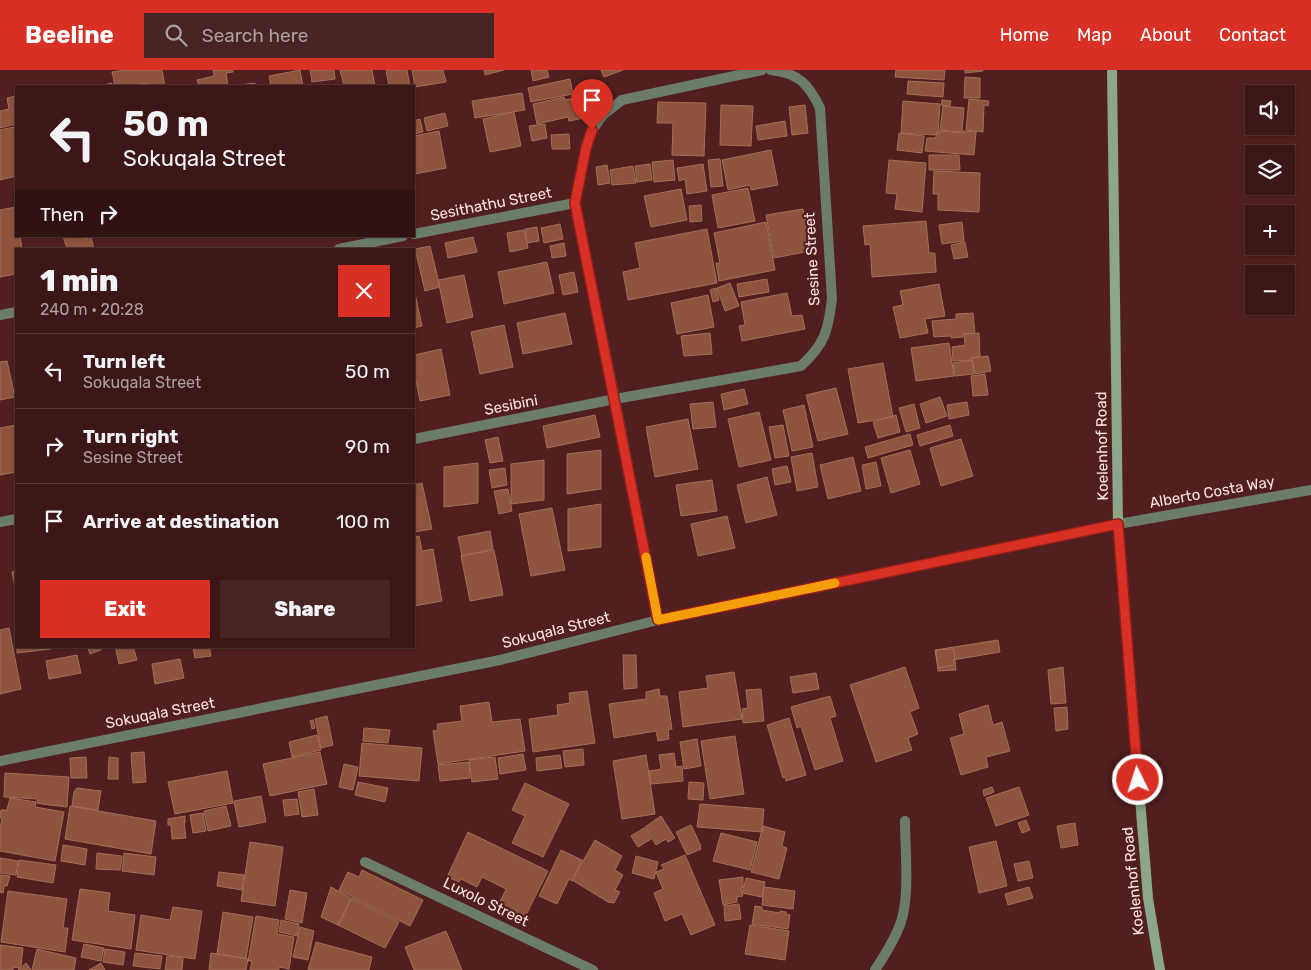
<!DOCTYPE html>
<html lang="en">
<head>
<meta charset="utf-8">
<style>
  body { margin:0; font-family:Rubik,sans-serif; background:#482424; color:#f1f3f6; height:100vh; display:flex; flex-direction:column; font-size:19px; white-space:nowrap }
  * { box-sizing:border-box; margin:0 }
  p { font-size:16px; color:#ad9fa1 }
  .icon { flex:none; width:28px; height:28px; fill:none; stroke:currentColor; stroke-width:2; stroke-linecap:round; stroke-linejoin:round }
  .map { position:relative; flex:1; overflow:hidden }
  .side { position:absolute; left:15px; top:178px; width:400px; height:400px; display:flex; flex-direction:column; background:#3d1717; border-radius:0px; box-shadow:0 1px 4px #0004,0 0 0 1px #563636 }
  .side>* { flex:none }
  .top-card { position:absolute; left:15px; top:15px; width:400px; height:152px; border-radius:0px; box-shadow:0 1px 4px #0004,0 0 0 1px #563636; background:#3d1717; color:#f1f3f6; overflow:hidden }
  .buttons { position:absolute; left:1245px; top:15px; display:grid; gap:10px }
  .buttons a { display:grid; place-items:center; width:50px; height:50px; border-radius:0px; background:#3d1717; box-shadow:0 1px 4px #0004,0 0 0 1px #563636; font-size:25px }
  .pin { position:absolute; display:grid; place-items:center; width:42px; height:42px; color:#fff; margin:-51px -21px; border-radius:50% 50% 50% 0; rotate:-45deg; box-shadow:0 0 5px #0007 }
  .pin .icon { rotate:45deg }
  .me { position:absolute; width:55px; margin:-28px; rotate:356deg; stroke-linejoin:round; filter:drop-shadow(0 0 4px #0008) }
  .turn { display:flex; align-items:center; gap:18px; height:105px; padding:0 25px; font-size:22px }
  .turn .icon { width:65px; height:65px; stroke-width:2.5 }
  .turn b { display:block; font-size:35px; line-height:42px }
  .then { display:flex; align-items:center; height:48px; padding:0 25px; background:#0003; gap:10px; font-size:19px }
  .round { display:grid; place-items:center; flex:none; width:52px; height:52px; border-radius:0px; background:#482424 }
  .overview { display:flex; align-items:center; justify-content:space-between; height:85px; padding:0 25px }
  h1 { font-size:30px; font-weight:800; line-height:38px }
  .action { display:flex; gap:10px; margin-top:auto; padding:10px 25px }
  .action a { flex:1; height:58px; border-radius:0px; background:#d93025; color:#fff; font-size:20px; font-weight:800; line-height:58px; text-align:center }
  .action a+a { background:#482424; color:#f1f3f6 }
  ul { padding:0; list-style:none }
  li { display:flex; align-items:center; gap:15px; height:75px; padding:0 25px; border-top:1px solid #563636 }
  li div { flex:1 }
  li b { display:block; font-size:19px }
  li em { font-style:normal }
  header { display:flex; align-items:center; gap:30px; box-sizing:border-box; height:70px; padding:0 25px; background:#d93025; color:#fff }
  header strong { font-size:24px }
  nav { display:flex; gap:28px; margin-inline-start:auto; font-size:18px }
  .search { width:350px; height:45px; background:#482424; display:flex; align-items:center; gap:12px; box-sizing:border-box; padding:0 18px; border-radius:0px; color:#ad9fa1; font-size:19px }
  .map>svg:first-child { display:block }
</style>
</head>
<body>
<header>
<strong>Beeline</strong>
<div class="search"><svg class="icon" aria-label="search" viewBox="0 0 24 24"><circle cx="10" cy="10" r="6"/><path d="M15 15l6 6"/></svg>Search here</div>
<nav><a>Home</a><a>Map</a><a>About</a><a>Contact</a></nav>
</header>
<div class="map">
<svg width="1311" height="900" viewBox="0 0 1311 900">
  <rect width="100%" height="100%" fill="#511f1f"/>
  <path fill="#8e543d" stroke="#a46e59" d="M126 0H162L165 16H148V13L127 16H115L112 2Z
    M213 0H233V2L226 3 228 16H199L197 10 214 6Z
    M300 0 303 16H271L269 6Z
    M310 0H334L335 9 312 12Z
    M340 0H372L375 16H344Z
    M386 0H407L410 16H389Z
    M412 0H443L446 12 415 17Z
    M484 0H504L485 5Z
    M531 0H547L549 7 533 11Z
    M601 0H623L604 7Z
    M896 0H945L944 10 895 7Z
    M965 0H983V1L965 3Z
    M965 7 980 8V28H964Z
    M570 9 573 24 531 32 528 18Z
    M908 11 944 13 943 27 907 24Z
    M112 13 113 16H99Z
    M255 13V16H239V15Z
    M522 23 525 40 475 48 472 31Z
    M16 26V54L0 58V41L9 39 7 28Z
    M564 27 565 30 580 27 584 48 569 51 568 47 537 54 533 34Z
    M969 29 989 31 988 36 984 35 983 62 966 60Z
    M942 30 951 31 950 36 941 35Z
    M903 31 940 34 938 63H936L935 65 901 63Z
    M658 32 706 33 704 86 672 85 673 53H657Z
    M721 35 753 36 751 76 720 75Z
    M805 35 808 63 792 65 789 37Z
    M943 36 964 38 962 62 940 60Z
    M514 42 521 76 490 82 483 49Z
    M445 43 448 56 427 61 424 48Z
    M420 49 423 62 414 64V51Z
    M785 51 787 66 758 70 756 56Z
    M545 54 547 68 532 71 529 56Z
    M14 57 16 66V106L0 110V60Z
    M439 61 446 98 415 104 414 66Z
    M939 61 963 63V61L976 62 974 85 925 81 927 68H936V63L939 64Z
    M899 63 924 66 922 83 897 80Z
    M569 64 570 79H552L551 65Z
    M771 80 778 115 751 120 750 115 728 120 722 90Z
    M929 85H959L960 100H929Z
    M720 89 723 116 711 117 708 90Z
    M673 90 675 110 654 112 652 92Z
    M889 90 926 93 922 142 895 139 897 124 886 123Z
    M650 94 652 110 637 112 635 96Z
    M703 94 707 121 687 124 685 109 679 111 677 98Z
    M607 95 610 113 598 115 596 97Z
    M633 96 636 113 612 115 610 100Z
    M934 101 980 103 979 142 938 140V124H933Z
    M748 118 755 151 718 158 712 125Z
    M681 119 687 150 651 157 644 126Z
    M701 135 702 151 690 152 689 136Z
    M16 137V166H20L22 179H16V204L0 207V140Z
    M803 139 810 181 774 188 766 145Z
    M926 151 929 183H935L936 202 872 207 870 174 865 175 863 156Z
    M766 152 775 200 719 211 716 193H720L714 163Z
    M962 152 964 171 942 174 939 155Z
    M560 154 563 169 544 173 541 158Z
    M537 157 539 171 527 173 525 159Z
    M707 159 717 213 628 230 623 202 640 198 635 173Z
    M524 160 528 178 510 182 507 163Z
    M63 166H84V169L91 167 94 179H67Z
    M473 167 477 182 448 188 445 173Z
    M965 172 968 187 954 189 951 175Z
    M564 173 566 186 552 188 550 176Z
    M430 176 440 217 425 221 415 179Z
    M547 192 554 223 504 234 498 202Z
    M574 202 578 222 563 225 559 205Z
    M464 205 473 247 447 253 438 210Z
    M767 209 769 222 739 227 737 214Z
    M730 213 739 236 725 241 717 218Z
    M939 214 945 246 925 249 928 263 900 268 893 237 903 235 900 221Z
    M716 218 719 230 713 232 710 220Z
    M414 219 422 256 414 258Z
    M787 223 792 246 802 245 805 259 742 271 739 256 745 255 741 232Z
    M708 225 714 257 677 264 671 233Z
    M565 243 572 274 523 284 517 253Z
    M973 243 975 263 963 264V267L951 268V266L934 267 932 251 956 249V244Z
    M504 255 513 297 480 304 471 262Z
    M710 263 712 284 684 286 681 266Z
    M979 263 980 286 971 288V290L953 291 952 277 965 275 964 264Z
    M949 273 954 306 916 311 911 278Z
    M441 279 450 325 420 331 414 301V285Z
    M988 286 991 301 975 304 972 288Z
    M972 290 974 304 955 306 953 293Z
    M7 291 15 327 0 330V292Z
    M883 293 893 347 858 353 848 299Z
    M985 304 988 325 973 326 971 306Z
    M836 318 848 364 818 371 806 325Z
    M744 319 748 334 724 340 721 324Z
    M940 327 947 346 926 353 920 334Z
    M713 332 716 357 693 359 690 334Z
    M967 332 969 345 949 349 947 335Z
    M914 334 920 358 906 362 899 338Z
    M804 335 813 377 792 381 783 340Z
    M759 342 771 390 739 397 728 349Z
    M595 345 600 367 547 378 543 356Z
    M896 345 900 362 878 368 873 352Z
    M688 349 698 399 655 407 646 357Z
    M16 355V402L0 405V358Z
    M783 355 789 386 775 388 769 357Z
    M950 355 953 366 920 376 917 365Z
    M910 364 913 375 868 388 865 377Z
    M498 367 503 391 490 393 485 370Z
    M961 369 973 406 941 416 930 378Z
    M601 380V419L567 424V384Z
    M910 380 920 414 891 423 881 388Z
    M812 383 818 417 797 421 791 387Z
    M853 387 861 421 828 429 820 395Z
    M544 390V430L511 434V394Z
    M876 392 881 416 866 419 862 395Z
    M478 393V433L444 437V397Z
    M787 396 791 412 775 415 772 399Z
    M505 398 507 415 492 418 489 400Z
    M767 407 777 445 746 453 737 415Z
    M712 410 717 441 681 446 676 415Z
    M422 413 432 459 414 462V415Z
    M508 419 512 441 499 444 494 421Z
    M601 434V477L568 481V439Z
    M552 438 565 500 531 506 519 444Z
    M727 446 735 478 698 486 691 454Z
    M490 461 493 479 462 486 458 467Z
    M419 466 422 481 433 479 442 531 414 536V467Z
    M494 480 503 525 470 531 461 486Z
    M16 501V522L12 502Z
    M9 558 21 619 0 624V560Z
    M998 570 1000 582 953 590 954 595 938 598 935 580Z
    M17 576H51V579L17 583Z
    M87 576H100L101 580 90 584Z
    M115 576H133L137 590 119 594Z
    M209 576 211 586 195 588 193 578Z
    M954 579 956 600 938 601 936 580Z
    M77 585 81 603 49 609 46 591Z
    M623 585H636L637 618 624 619Z
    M180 589 184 608 155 614 152 594Z
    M905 597 919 638 910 642 918 664 908 668 912 680 876 692 850 615Z
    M1063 597 1066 633 1051 634 1048 600Z
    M734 602 742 649 683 657 679 622 708 618 706 606Z
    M816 603 819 619 793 623 790 607Z
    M659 619 660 626H667L672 659 668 660 669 669 658 671 656 661 614 668 609 634 646 629V622Z
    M761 619 764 651 743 653 742 639 748 638 746 620Z
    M587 621 595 673 533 682 529 649 558 645 557 635 570 633 569 623Z
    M830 626 836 646 830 648 843 691 815 700 801 656 797 658 791 637Z
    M489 632 492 652 520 649 525 681 438 694 433 661 438 660 437 654 462 651 460 636Z
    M988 635 993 655 1002 652 1010 681 986 687 988 697 961 705 950 668 964 664 959 644Z
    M1067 637 1068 659 1056 661 1054 638Z
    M327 646 333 675 321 678 315 649Z
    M789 648 806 705 786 711 785 707 783 708 767 655Z
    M313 650 315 658 312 659 310 651Z
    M364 658 390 660 388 673 363 671Z
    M317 665 321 680 292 687 289 672Z
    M735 666 744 724 710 729 701 671Z
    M697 669 701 696 684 699 680 672Z
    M362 673 422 678 419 711 359 706Z
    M583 679 584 695 565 697 563 681Z
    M144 682 146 712 133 713 131 683Z
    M320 682 327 714 270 726 263 694Z
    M674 683 676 697 682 696 683 711 651 714 649 701 661 699 659 685Z
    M523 684 526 700 500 704 498 688Z
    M560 685 562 698 537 701 536 688Z
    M646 685 655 744 622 749 613 691Z
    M86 687 87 708H71L70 688Z
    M109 687 118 688V709H108Z
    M495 687 498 709 472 712 469 690Z
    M469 692 470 708 440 711 438 695Z
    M344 694 358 697 353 720 339 717Z
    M227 701 233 733 175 744 168 712Z
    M5 703 69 707 67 737 42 734 37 733V729L4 727Z
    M358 712 388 718 385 732 355 725Z
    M689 712 704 713 703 730 688 729Z
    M525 713 569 734 543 787 512 773 525 746 512 740Z
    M992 717 994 722 984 726 983 720Z
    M1019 717 1029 745 996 756 986 728Z
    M77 718 101 721 98 740 72 736 74 722Z
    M314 719 318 745 302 747 298 722Z
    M261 726 266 752 239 757 234 731Z
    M10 728 36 732 35 737 64 742 55 791 0 781V759L2 748H0V746L1 740H7Z
    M297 729 299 744 285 746 283 730Z
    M700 734 764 739 762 762 697 757Z
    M70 736 156 751 151 784 65 769Z
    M226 736 231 756 208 761 204 741Z
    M203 743 206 761 193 763 190 745Z
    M185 746V753L184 752 186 768 172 769 171 755H168V749Z
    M661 746 675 768 668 772 666 769 656 775 645 757Z
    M1026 750 1030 760 1022 763 1018 753Z
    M1075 753 1078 775 1061 778 1057 756Z
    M691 755 701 776 700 777 701 779 687 785 676 762Z
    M763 756 785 762 782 776 787 778 779 809 751 802Z
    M644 758 651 769 638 777 631 766Z
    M468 762 548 801 525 847 499 834 506 819 482 807 477 817 461 809 459 812 447 807Z
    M721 763 757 772 750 800 713 791Z
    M595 770 622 786 615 800 623 805 615 820 620 822 614 833 608 832 572 810Z
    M996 771 1007 816 979 823 969 777Z
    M250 772 283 777 275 836 241 831Z
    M63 775 87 779 85 795 61 791Z
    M561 780 582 790 572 811 569 809 557 834 539 826Z
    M97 783 122 786 120 800 96 799Z
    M124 783 156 787 154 805 122 801Z
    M685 785 715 855 691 865 682 844 665 851 654 823 663 819 656 802 664 799 661 795Z
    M636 786 658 792 654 809 632 803Z
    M0 788 18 791 16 805 0 803Z
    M19 790 56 795 53 813 17 807Z
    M1029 791 1033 808 1018 811 1014 794Z
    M362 800 423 830 410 856 339 820 348 802 359 807Z
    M219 802 244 805 242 820 217 816Z
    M0 805 10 806 7 816H4L3 823 0 822Z
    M743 807V817L741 818 743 826 737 827V832L723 835 719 810Z
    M746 808 765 812 762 827 742 823Z
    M331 817 351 828 338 855 321 847Z
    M764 817 795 821 793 839 762 835Z
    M1029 817 1033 828 1008 835 1005 824Z
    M80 819 110 823 108 841 135 845 131 879 72 870Z
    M290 820 307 823 302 853 285 849Z
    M8 821 67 829 63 858H68L65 882 1 872Z
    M352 828 399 852 385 878 338 855Z
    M739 834 741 849 725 851 724 836Z
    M755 836 762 837V840L780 843V841L786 842V844L790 845 788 859 752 854Z
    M173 837 202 841 195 889 136 880 141 845 170 850Z
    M223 842 253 847 246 888 217 884Z
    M256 846 279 850 277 864 294 867 289 899 279 897V900H250L252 891H248Z
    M281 850 299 854 297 866 279 862Z
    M750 855 789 861 785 890 745 884Z
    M300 857 314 861 308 890 293 887Z
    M446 861 462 900H414L405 877Z
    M316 872 372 887 369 900H308Z
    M84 874 104 878 101 891 81 887Z
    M0 875 23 878 21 896 19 898 13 897V900H0Z
    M37 879 76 888 74 900H32Z
    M105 879 125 882 123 895 103 892Z
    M135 883 162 886 160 899 133 896Z
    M211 883 248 889 246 900H209Z
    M167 886 183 888 182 900H165Z
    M26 893 31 900H18Z
    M101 893 105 900H89Z"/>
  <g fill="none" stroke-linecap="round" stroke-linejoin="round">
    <path stroke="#6b7c69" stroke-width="10" d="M762 0 622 30 603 45 592 60 586 78 575 133 615 329 801 296C825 274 828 261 832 229L820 38C809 15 799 3 771 0
      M414 164 575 133
      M339 179 403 166
      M0 245 16 242
      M414 369 615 329 658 550
      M0 452 16 449
      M0 691 500 590 658 550 1118 454 1311 420
      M365 792 593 900
      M875 900C885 885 895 869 901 852 910 825 905 780 905 751"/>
    <path stroke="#8ba688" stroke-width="10" d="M1112 0 1118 454 1148 828 1160 900"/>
  </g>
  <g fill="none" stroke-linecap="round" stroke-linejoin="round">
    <g stroke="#8d1f18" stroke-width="12">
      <path id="route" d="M592 60 586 78 575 133 658 550 1118 454 1138 710"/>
    </g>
    <use href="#route" stroke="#d93025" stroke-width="9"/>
    <path stroke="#f59e0b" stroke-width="9" d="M646 487 658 550 835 513"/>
  </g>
  <g text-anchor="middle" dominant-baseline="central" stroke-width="4.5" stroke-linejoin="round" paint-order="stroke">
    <g font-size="15" fill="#fde2e0" stroke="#511f1f">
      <text transform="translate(491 134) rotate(-11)">Sesithathu Street</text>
      <text transform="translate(812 189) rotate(-93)">Sesine Street</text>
      <text transform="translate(511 335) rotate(-11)">Sesibini</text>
      <text transform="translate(1102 376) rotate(-91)">Koelenhof Road</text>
      <text transform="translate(1212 422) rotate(-10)">Alberto Costa Way</text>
      <text transform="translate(556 560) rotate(-14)">Sokuqala Street</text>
      <text transform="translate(160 643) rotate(-11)">Sokuqala Street</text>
      <text transform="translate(1133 811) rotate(-96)">Koelenhof Road</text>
      <text transform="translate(486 832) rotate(26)">Luxolo Street</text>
    </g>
  </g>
</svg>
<div class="buttons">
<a><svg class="icon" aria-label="sound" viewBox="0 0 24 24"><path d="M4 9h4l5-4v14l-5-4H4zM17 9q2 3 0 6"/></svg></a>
<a><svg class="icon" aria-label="layers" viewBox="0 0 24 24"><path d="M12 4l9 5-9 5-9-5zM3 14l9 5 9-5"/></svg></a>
<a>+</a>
<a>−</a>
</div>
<div class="pin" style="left:592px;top:60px;background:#d93025"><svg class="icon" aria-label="arrive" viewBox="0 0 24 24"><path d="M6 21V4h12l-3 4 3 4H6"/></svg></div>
<svg class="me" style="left:1138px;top:710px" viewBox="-20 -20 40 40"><circle r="17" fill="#d93025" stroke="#fff" stroke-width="3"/><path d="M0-11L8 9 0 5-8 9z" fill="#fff"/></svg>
<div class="top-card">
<div class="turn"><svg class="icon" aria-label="left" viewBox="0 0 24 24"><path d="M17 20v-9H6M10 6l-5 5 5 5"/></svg><div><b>50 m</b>Sokuqala Street</div></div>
<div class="then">Then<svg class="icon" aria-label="right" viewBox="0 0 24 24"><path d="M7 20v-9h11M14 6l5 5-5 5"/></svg></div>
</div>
<section class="side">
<div class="overview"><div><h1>1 min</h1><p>240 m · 20:28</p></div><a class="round" style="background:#d93025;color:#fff"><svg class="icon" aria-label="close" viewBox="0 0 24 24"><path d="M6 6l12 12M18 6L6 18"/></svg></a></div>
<ul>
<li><svg class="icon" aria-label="left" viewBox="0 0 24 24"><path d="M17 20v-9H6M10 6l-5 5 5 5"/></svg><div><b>Turn left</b><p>Sokuqala Street</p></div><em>50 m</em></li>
<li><svg class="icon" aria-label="right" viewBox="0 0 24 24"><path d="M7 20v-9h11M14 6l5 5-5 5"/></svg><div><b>Turn right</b><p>Sesine Street</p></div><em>90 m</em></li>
<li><svg class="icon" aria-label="arrive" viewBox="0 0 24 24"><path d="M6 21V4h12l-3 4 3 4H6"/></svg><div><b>Arrive at destination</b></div><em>100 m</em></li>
</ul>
<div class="action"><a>Exit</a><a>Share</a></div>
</section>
</div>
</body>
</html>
